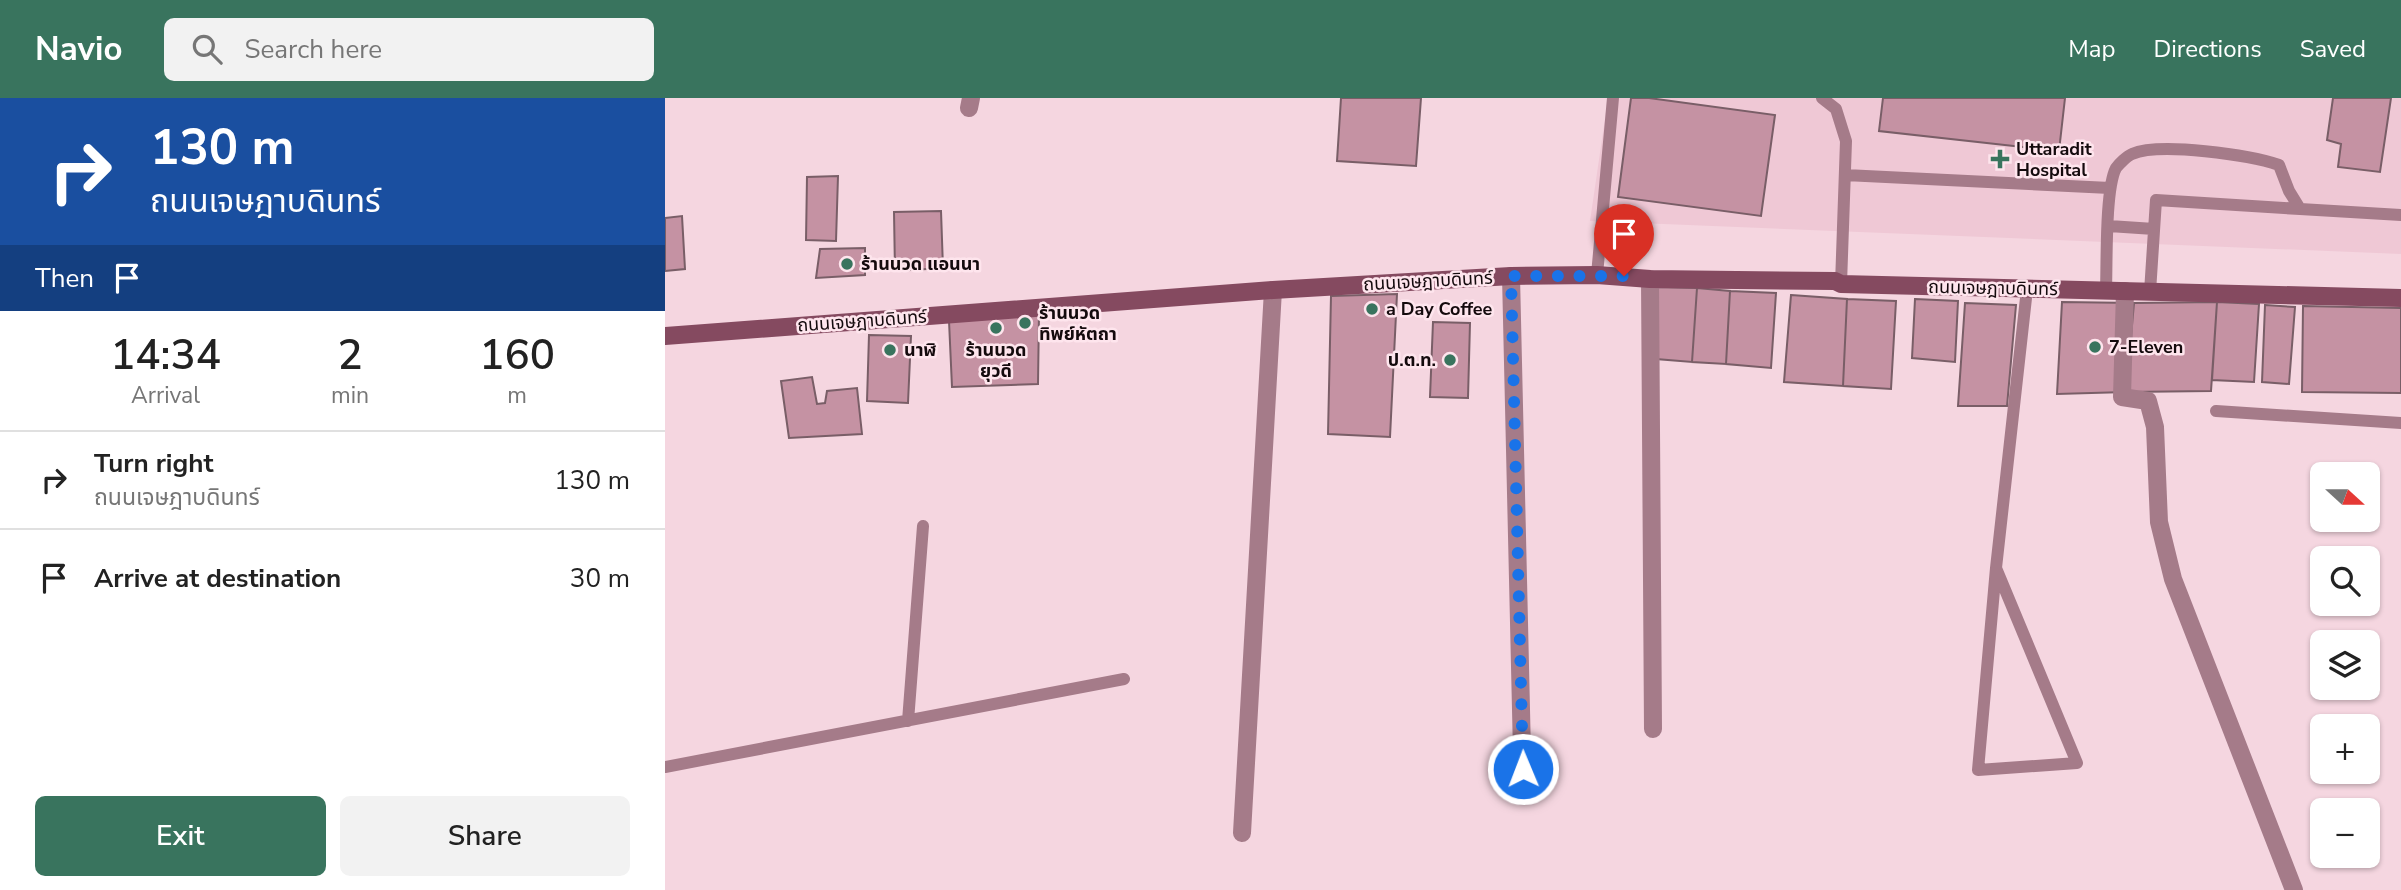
<!DOCTYPE html>
<html lang="en">
<head>
<meta charset="utf-8">
<style>
  body { margin:0; font-family:"Nunito Sans","Noto Sans Thai",sans-serif; background:#f2f2f2; color:#222; height:100vh; display:flex; flex-direction:column; font-size:26px; white-space:nowrap }
  * { box-sizing:border-box; margin:0 }
  p { font-size:23px; color:#767676 }
  .icon { flex:none; width:38px; height:38px; fill:none; stroke:currentColor; stroke-width:2; stroke-linecap:round; stroke-linejoin:round }
  .map { position:relative; flex:1; overflow:hidden }
  .details { display:flex; flex-direction:column; background:#fff; width:665px }
  .details>* { flex:none }
  .top-card { background:#1a4fa0; color:#fff; overflow:hidden }
  .needle { width:46px; rotate:111deg }
  .tools { position:absolute; left:1645px; top:364px; display:grid; gap:14px }
  .tools a { display:grid; place-items:center; width:70px; height:70px; border-radius:10px; background:#fff; box-shadow:0 2px 5px #0004; font-size:35px }
  .pin { position:absolute; display:grid; place-items:center; width:60px; height:60px; color:#fff; margin:-72px -30px; border-radius:50% 50% 50% 0; rotate:-45deg; box-shadow:0 0 7px #0007 }
  .pin .icon { rotate:45deg }
  .me { position:absolute; width:77px; margin:-38px; rotate:359deg; stroke-linejoin:round; filter:drop-shadow(0 0 5px #0008) }
  .turn { display:flex; align-items:center; gap:24px; height:147px; padding:0 35px; font-size:32px }
  .turn .icon { width:91px; height:91px; stroke-width:2.5 }
  .turn b { display:block; font-size:49px; line-height:60px }
  .then { display:flex; align-items:center; height:66px; padding:0 35px; background:#0003; gap:14px; font-size:26px }
  .eta { display:flex; justify-content:space-evenly; align-items:center; height:119px; text-align:center }
  .eta b { font-size:42px; font-weight:600; line-height:49px }
  .primary-button { display:flex; gap:14px; margin-top:auto; padding:14px 35px }
  .primary-button a { flex:1; height:80px; border-radius:10px; background:#39745e; color:#fff; font-size:28px; font-weight:600; line-height:80px; text-align:center }
  .primary-button a+a { background:#f2f2f2; color:#222 }
  ul { padding:0; list-style:none }
  li { display:flex; align-items:center; gap:21px; height:98px; padding:0 35px; border-top:2px solid #e0e0e0 }
  li div { flex:1 }
  li b { display:block; font-size:26px }
  li em { font-style:normal }
  header { display:flex; align-items:center; gap:42px; box-sizing:border-box; height:98px; padding:0 35px; background:#39745e; color:#fff }
  header strong { font-size:33px }
  nav { display:flex; gap:38px; margin-inline-start:auto; font-size:24px }
  .search { width:490px; height:63px; background:#f2f2f2; display:flex; align-items:center; gap:18px; box-sizing:border-box; padding:0 24px; border-radius:10px; color:#767676; font-size:26px }
  main { display:flex; flex:1; min-height:0 }
  .map>svg:first-child { display:block }
</style>
</head>
<body>
<header>
<strong>Navio</strong>
<div class="search"><svg class="icon" aria-label="search" viewBox="0 0 24 24"><circle cx="10" cy="10" r="6"/><path d="M15 15l6 6"/></svg>Search here</div>
<nav><a>Map</a><a>Directions</a><a>Saved</a></nav>
</header>
<main>
<section class="details">
<div class="top-card">
<div class="turn"><svg class="icon" aria-label="right" viewBox="0 0 24 24"><path d="M7 20v-9h11M14 6l5 5-5 5"/></svg><div><b>130 m</b>ถนนเจษฎาบดินทร์</div></div>
<div class="then">Then<svg class="icon" aria-label="arrive" viewBox="0 0 24 24"><path d="M6 21V4h12l-3 4 3 4H6"/></svg></div>
</div>
<div class="eta">
<div><b>14:34</b><p>Arrival</p></div>
<div><b>2</b><p>min</p></div>
<div><b>160</b><p>m</p></div>
</div>
<ul>
<li><svg class="icon" aria-label="right" viewBox="0 0 24 24"><path d="M7 20v-9h11M14 6l5 5-5 5"/></svg><div><b>Turn right</b><p>ถนนเจษฎาบดินทร์</p></div><em>130 m</em></li>
<li><svg class="icon" aria-label="arrive" viewBox="0 0 24 24"><path d="M6 21V4h12l-3 4 3 4H6"/></svg><div><b>Arrive at destination</b></div><em>30 m</em></li>
</ul>
<div class="primary-button"><a>Exit</a><a>Share</a></div>
</section>
<div class="map">
<svg width="1736" height="792" viewBox="0 0 1736 792">
  <rect width="100%" height="100%" fill="#f5d6e0"/>
  <path fill="#efc8d5" d="M943 0H1736V156L925 123Z"/>
  <path fill="#c592a3" stroke="#795e67" stroke-width="2" d="M676 0H756L751 68 672 63Z
    M966 0H984L1110 17 1096 118 953 99Z
    M1218 0H1400L1394 53 1214 33Z
    M1668 0H1726L1715 74 1673 69 1676 46 1662 42Z
    M173 78 171 143 141 142 142 79Z
    M276 113 278 170 230 173 229 114Z
    M17 118 20 171 0 173V120Z
    M200 150V177L151 180 155 151Z
    M992 189 1032 190 1027 264 991 261Z
    M1032 190 1065 193 1061 266 1027 264Z
    M1065 193 1111 195 1106 270 1061 266Z
    M732 196 725 339 663 336 666 198Z
    M1126 197 1182 201 1178 288 1119 284Z
    M1182 201 1231 203 1226 291 1178 288Z
    M1250 201 1293 203 1290 264 1247 260Z
    M1397 204 1469 205 1461 294 1392 296Z
    M1552 204 1594 206 1589 284 1547 282Z
    M1552 204 1546 293 1461 294 1469 205Z
    M1300 205 1351 207 1342 308H1293Z
    M1600 207 1630 209 1624 286 1597 284Z
    M1638 208 1736 210V295L1637 294Z
    M374 216 373 286 287 289 284 223Z
    M768 224 805 225 803 300 765 299Z
    M204 237 246 238 243 305 202 303Z
    M147 279 152 306 160 305 162 293 192 290 197 336 124 340 116 283Z"/>
  <g fill="none" stroke-linecap="round" stroke-linejoin="round">
    <path stroke="#a57b89" stroke-width="12" d="M1157 0 1171 11 1181 43 1176 186
      M1180 77 1445 90
      M1444 128 1489 131
      M932 177 948 0
      M1441 192C1442 166 1440 91 1451 70 1454 66 1462 58 1467 56 1495 44 1585 57 1614 67L1624 93 1635 111 1736 117
      M1485 194 1491 102 1635 111
      M1551 313 1736 325
      M1331 470 1412 665 1313 672 1331 470 1362 191
      M243 623 258 428
      M0 669 459 581"/>
    <path stroke="#a57b89" stroke-width="18" d="M304 10 306 0
      M846 178 858 698
      M985 181 988 631
      M1460 193 1457 299 1483 303 1490 329 1494 424 1508 481 1629 792
      M577 735 608 192"/>
    <path stroke="#854a60" stroke-width="18" d="M0 238 608 192 846 178 932 177 985 181 1170 183 1176 186 1736 200"/>
  </g>
  <g fill="none" stroke-linecap="round" stroke-linejoin="round">
    <path stroke="#1a73e8" stroke-width="12" stroke-dasharray="0 21.6" d="M858 671 846 178H959"/>
  </g>
  <g fill="#39745e" stroke="#fee5ed" stroke-width="2.5">
    <path d="M1331.5 50.5h7v7h7v7h-7v7h-7v-7h-7v-7h7z"/>
    <circle cx="182" cy="166" r="7"/>
    <circle cx="707" cy="211" r="7"/>
    <circle cx="360" cy="225" r="7"/>
    <circle cx="331" cy="230" r="7"/>
    <circle cx="1430" cy="249" r="7"/>
    <circle cx="225" cy="252" r="7"/>
    <circle cx="785" cy="262" r="7"/>
  </g>
  <g text-anchor="middle" dominant-baseline="central" stroke-width="5" stroke-linejoin="round" paint-order="stroke">
    <g font-size="18" font-weight="bold" fill="#140a0d" stroke="#fee5ed" text-anchor="start">
      <text x="1351" y="51">Uttaradit<tspan x="1351" dy="21">Hospital</tspan></text>
      <text x="196" y="166">ร้านนวด แอนนา</text>
      <text x="721" y="211">a Day Coffee</text>
      <text x="374" y="215">ร้านนวด<tspan x="374" dy="21">ทิพย์หัตถา</tspan></text>
      <text x="1444" y="249">7-Eleven</text>
      <text x="239" y="252">นาฬิ</text>
      <text x="331" y="252" text-anchor="middle">ร้านนวด<tspan x="331" dy="21">ยุวดี</tspan></text>
      <text x="771" y="262" text-anchor="end">ป.ต.ท.</text>
    </g>
    <g font-size="18" fill="#140a0d" stroke="#fee5ed">
      <text transform="translate(763 183) rotate(-3)">ถนนเจษฎาบดินทร์</text>
      <text transform="translate(1328 190) rotate(1)">ถนนเจษฎาบดินทร์</text>
      <text transform="translate(197 223) rotate(-4)">ถนนเจษฎาบดินทร์</text>
    </g>
  </g>
</svg>
<div class="tools">
<a><svg class="needle" viewBox="-14 -14 28 28"><path d="M0-13l5 13h-10z" fill="#e53935"/><path d="M0 13l5-13h-10z" fill="#767676"/></svg></a>
<a><svg class="icon" aria-label="search" viewBox="0 0 24 24"><circle cx="10" cy="10" r="6"/><path d="M15 15l6 6"/></svg></a>
<a><svg class="icon" aria-label="layers" viewBox="0 0 24 24"><path d="M12 4l9 5-9 5-9-5zM3 14l9 5 9-5"/></svg></a>
<a>+</a>
<a>−</a>
</div>
<div class="pin" style="left:959px;top:178px;background:#d93025"><svg class="icon" aria-label="arrive" viewBox="0 0 24 24"><path d="M6 21V4h12l-3 4 3 4H6"/></svg></div>
<svg class="me" style="left:858px;top:671px" viewBox="-20 -20 40 40"><circle r="17" fill="#1a73e8" stroke="#fff" stroke-width="3"/><path d="M0-11L8 9 0 5-8 9z" fill="#fff"/></svg>
</div>
</main>
</body>
</html>
